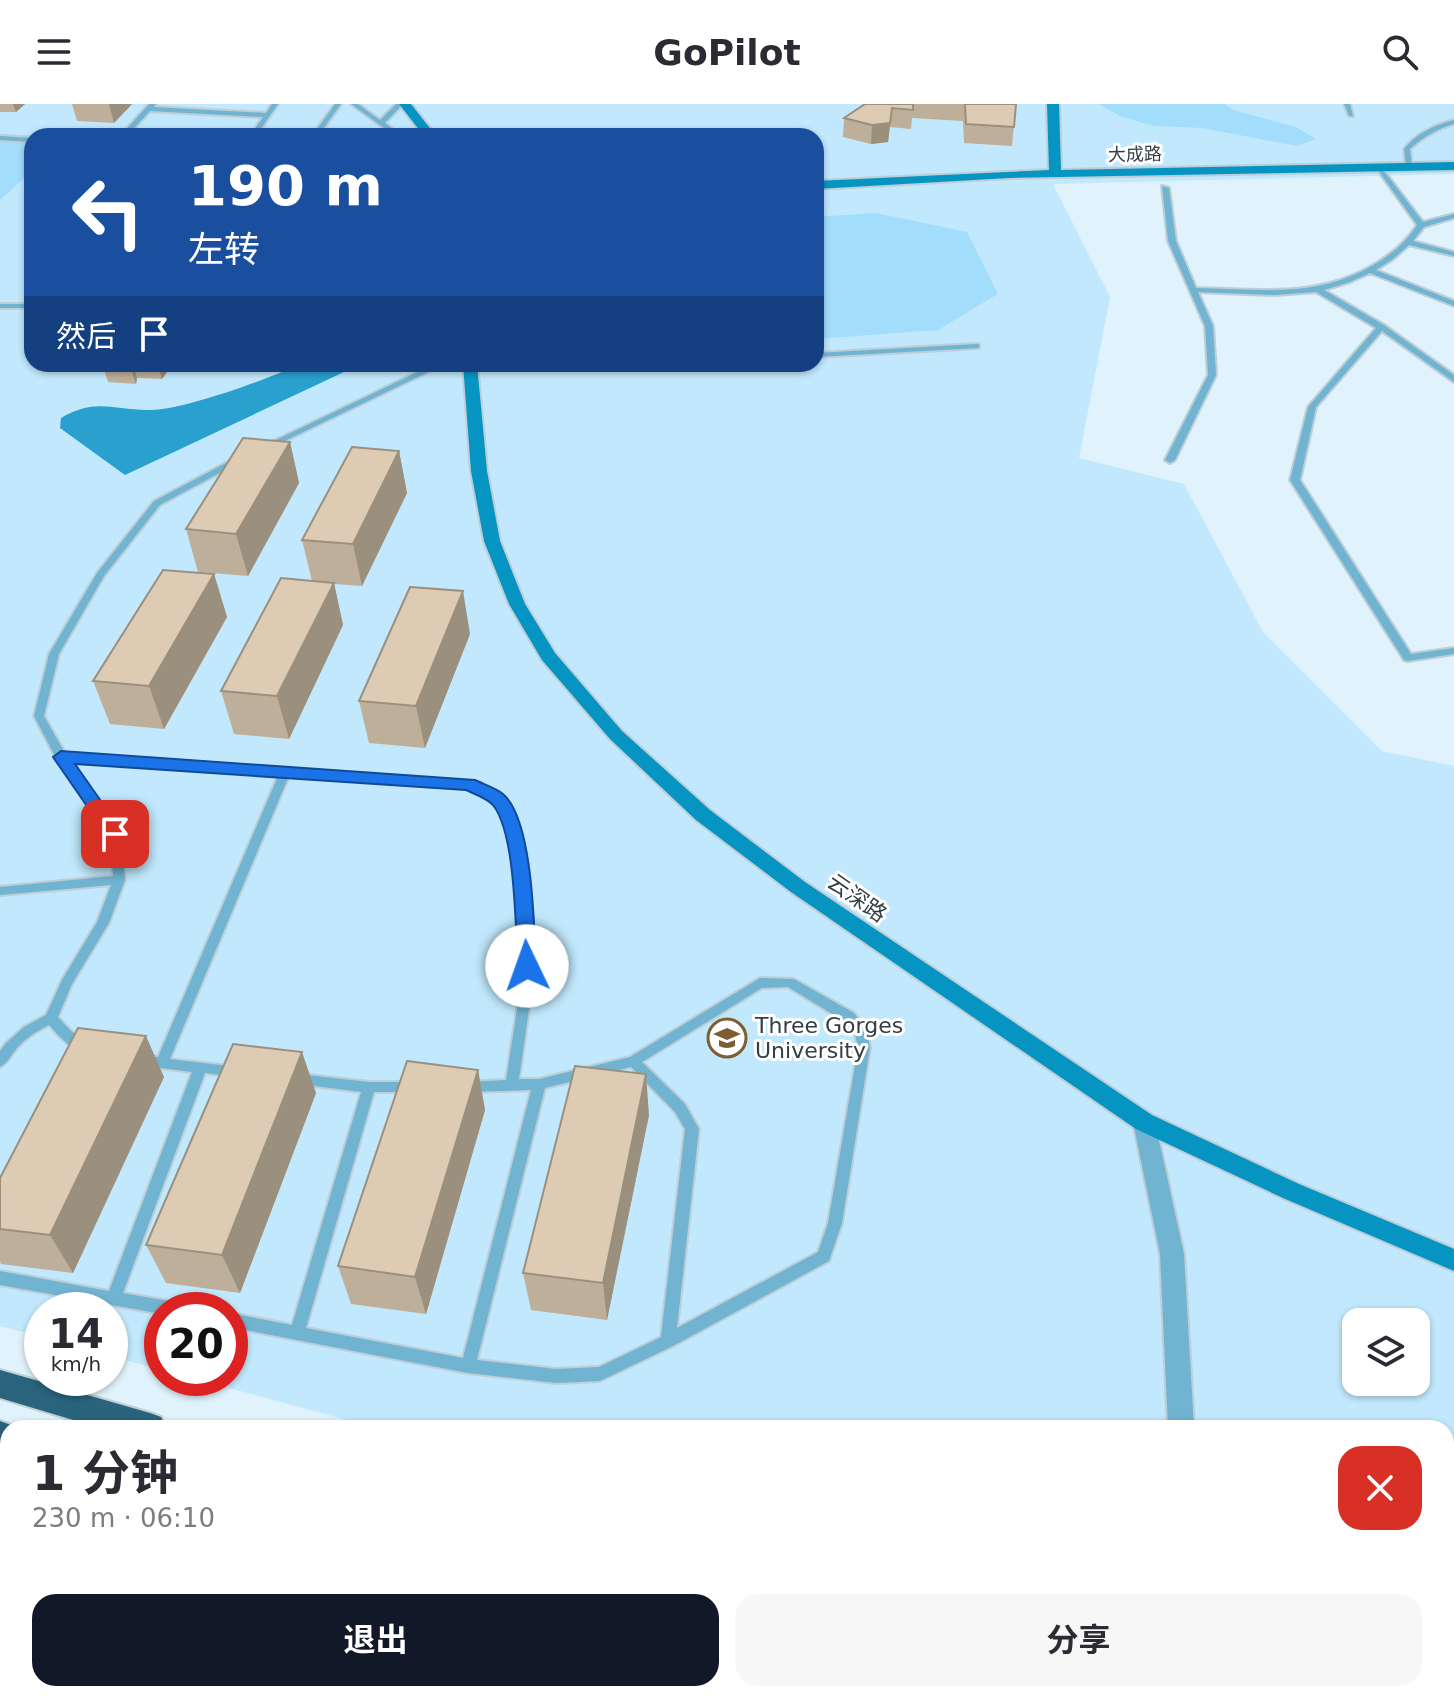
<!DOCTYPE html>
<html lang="zh">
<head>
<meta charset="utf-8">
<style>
  body { margin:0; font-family:"DejaVu Sans","Noto Sans SC",sans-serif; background:#f7f7f7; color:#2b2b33; height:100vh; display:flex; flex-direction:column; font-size:30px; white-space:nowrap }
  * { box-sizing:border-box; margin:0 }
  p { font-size:26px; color:#7c7c81 }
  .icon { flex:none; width:44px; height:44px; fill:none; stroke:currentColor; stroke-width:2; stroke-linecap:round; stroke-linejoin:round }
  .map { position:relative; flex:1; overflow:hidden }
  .panel { position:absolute; left:0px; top:1316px; width:1454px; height:282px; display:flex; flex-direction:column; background:#fff; border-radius:24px 24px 0 0; box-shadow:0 2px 6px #0004 }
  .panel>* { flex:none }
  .top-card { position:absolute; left:24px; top:24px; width:800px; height:244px; border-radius:24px; box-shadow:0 2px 6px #0004; background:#1a4fa0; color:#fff; overflow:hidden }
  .tools { position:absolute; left:1342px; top:1204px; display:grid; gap:16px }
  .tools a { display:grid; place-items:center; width:88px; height:88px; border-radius:16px; background:#fff; box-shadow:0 2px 6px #0004; font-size:40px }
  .speed { position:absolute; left:24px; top:1188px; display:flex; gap:16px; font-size:40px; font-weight:700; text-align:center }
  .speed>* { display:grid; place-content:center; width:104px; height:104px; border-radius:50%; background:#fff; box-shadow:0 2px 6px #0004; line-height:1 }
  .speed small { font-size:20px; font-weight:400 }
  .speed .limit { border:12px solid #d22; background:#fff; color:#111 }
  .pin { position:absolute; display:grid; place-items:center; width:68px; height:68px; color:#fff; margin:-34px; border-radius:16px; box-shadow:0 4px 12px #0006 }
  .me { position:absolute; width:88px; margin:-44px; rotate:357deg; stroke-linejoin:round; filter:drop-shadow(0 0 6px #0008) }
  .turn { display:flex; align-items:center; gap:28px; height:168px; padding:0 32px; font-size:36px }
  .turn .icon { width:104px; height:104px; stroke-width:2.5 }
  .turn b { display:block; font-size:56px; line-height:68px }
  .then { display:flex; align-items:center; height:76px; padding:0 32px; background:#0003; gap:16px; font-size:30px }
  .round { display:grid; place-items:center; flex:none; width:84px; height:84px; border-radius:24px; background:#f7f7f7 }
  .headline { display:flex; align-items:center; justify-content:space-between; height:136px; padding:0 32px }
  h1 { font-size:48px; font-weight:700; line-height:60px }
  .primary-button { display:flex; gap:16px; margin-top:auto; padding:16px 32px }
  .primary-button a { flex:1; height:92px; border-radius:24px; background:#111827; color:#fff; font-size:32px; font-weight:700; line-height:92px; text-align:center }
  .primary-button a+a { background:#f7f7f7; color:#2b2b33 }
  header { display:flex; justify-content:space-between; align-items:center; height:104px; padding:0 32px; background:#fff; font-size:36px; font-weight:700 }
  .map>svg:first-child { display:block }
</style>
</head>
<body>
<header><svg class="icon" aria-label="menu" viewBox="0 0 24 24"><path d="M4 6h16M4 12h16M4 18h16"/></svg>GoPilot<svg class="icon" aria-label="search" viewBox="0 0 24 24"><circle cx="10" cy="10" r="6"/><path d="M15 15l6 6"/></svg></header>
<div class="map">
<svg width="1454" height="1597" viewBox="0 0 1454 1597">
  <rect width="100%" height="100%" fill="#e0f2fb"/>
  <path fill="#c1e8fc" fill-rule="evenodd" d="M0 0H1454V70L1053 80 1110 193 1079 354 1184 380 1263 528 1382 647 1454 662V1597H1168L1152 1590H1446V1324H377L192 1274H230V1206H162V1266L110 1252V1206H42V1233L0 1222ZM32 32H816V260H32ZM1356 1218H1416V1278H1356Z
    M0 1448 8 1450V1590H340L357 1597H0Z"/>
  <path fill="#a2defb" d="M1099 0H1225L1233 6 1296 23 1316 35 1297 42 1202 24 1154 22 1120 12Z
    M0 30 39 32H32V67L0 96Z
    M876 109 967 128 998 190 938 226 816 235V113Z"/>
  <path fill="#29a0ce" d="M301 260H361L125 371 60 324 61 314C97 293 114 307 151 306 184 306 270 274 301 260Z"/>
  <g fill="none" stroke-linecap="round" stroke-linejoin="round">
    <g stroke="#bdced6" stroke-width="4">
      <path id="lane" d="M149 0H156L154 3 266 9 272 0H278L256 32H250L263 13 150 7 127 32H120Z
        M335 0H341L318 32H312Z
        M351 0H358L380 16 396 0H403L385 19 402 32H395Z
        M1344 0H1350L1353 12H1349Z
        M1454 16V20C1437 25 1423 33 1410 45L1412 63 1406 64 1404 45C1417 29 1434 21 1454 16Z
        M0 32 32 34V38L0 36Z
        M1377 63H1381L1423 118 1454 110V114L1424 123 1413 137 1454 148V152L1409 141 1393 155 1376 166 1454 197V202L1370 169 1350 178 1324 186 1384 221 1454 271V278L1382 227 1316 303 1300 376 1411 550 1454 544V550L1408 557 1404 556 1290 376 1308 303 1376 224 1316 188 1275 191 1198 188 1213 222 1216 271 1175 356 1170 359 1165 356 1208 271 1205 222 1168 137 1162 82 1169 84 1176 137 1196 184C1256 185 1311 194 1366 165 1387 154 1404 141 1417 121L1377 65Z
        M0 200H32V204H0Z
        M976 240H979V244L816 253V249Z
        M434 260H445L266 346H260L259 344Z
        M535 260H549L545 263Z
        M239 352 244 355 242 357 160 401 104 472 59 550 44 612 65 649 469 677 500 691 510 706 523 747 530 798 533 860 529 905 519 975H539L630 953 760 874 794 875 854 909 867 927 870 944 842 1119 829 1157 673 1242 600 1277 556 1279 468 1269 230 1223V1209L292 1221 361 988 299 980 294 979 292 975 294 971 299 970 369 978H412L417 979 419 983 417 987 412 988H374L306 1224 463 1254 531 986 466 988 461 987 459 983 461 979 466 978 506 976 517 905 521 860 520 823 515 772 506 724 499 707 489 695 467 685 289 672 170 955 237 963 242 964 244 968 242 972 237 973 205 969 123 1189 180 1199 185 1201 187 1206H162V1210L0 1181V1167L109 1187 192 968 144 962 139 961 137 957 139 953 144 952 158 953 278 672 70 657 121 730 125 776 109 819 72 880 58 913 71 927 89 939 90 943 89 947C73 949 59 932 49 921 37 927 26 934 17 944 11 951 8 959 0 963V947L6 939 24 923 46 911 62 876 97 818 111 781 0 791V783L113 772 109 731 57 656 34 612 49 550 97 469 154 397ZM788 883 844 917 855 929 858 944 828 1119 818 1148 677 1224 699 1025 685 1000 642 958 762 884ZM631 963 675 1008 685 1025 661 1233 599 1263 556 1265 477 1256 545 984Z"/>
    </g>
    <g stroke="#bdced6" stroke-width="4">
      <path id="street" d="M1144 1009 1152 1011 1155 1018 1184 1150 1194 1324H1168L1160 1150 1133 1018 1136 1011Z
        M1228 1590H1258L1260 1597H1230Z"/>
    </g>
    <g stroke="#bdced6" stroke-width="4">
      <path id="secondary" d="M399 0H411L436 32H424Z
        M1047 0H1059L1061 66 1454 58V66L1009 74 816 85V77L1049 66Z
        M463 260H477L487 367 500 437 525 500 555 549 622 627 710 706 805 778 1152 1011 1299 1080 1454 1145V1167L1283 1094 1136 1025 791 788 696 716 610 635 542 556 509 500 484 437 471 367Z"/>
    </g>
    <g stroke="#bdced6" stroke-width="4">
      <path id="highway" d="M0 1266 150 1309 161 1313 166 1324H100L0 1294Z
        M0 1317 19 1324H8V1349L0 1347Z
        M0 1384 8 1386V1418L0 1416Z
        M485 1590H529L532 1597H488Z
        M591 1590H634L637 1597H594Z
        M740 1590H783L786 1597H743Z
        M805 1590H848L851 1597H808Z"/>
    </g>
    <use href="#lane" fill="#71b4d2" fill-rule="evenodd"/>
    <use href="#street" fill="#71b4d2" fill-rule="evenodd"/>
    <use href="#secondary" fill="#0695c2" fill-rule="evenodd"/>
    <use href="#highway" fill="#29637c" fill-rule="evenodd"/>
  </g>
  <path fill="#beaf9a" d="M0 0H25L16 8H0Z
    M72 0H132L114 19 77 17Z
    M865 0H1016L1012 42 964 39 963 17 912 14 911 25 890 23 888 38 871 40 843 33 844 14Z
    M102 260H173L162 275 137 274 136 280 108 278Z
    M290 338 299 379 248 472 198 468 186 425Z
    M399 347 407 389 362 482 334 480 343 521 289 635 234 630 221 587 312 477 302 436Z
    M214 470 227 513 164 625 110 620 93 577Z
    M470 530 425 644 369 639 359 597Z
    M478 966 485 1006 426 1210 351 1200 338 1162Z
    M164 973 73 1169 1 1160 0 1158V1074Z
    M316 989 240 1189 166 1179 146 1141Z
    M649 1011 607 1216 531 1206 523 1169Z"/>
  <path fill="#9b8f7d" d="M13 0H25L16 8Z
    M109 0H132L114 19Z
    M892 4 888 38 871 40 872 21Z
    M129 260H133L137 274 136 280Z
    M157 260H173L162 275Z
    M290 338 299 379 248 472 236 430Z
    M399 347 407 389 362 482 353 440Z
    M214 470 227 513 164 625 149 582Z
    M334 479 343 521 289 635 277 592Z
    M463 487 470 530 425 644 416 602Z
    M146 932 164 973 73 1169 50 1131Z
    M302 948 316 989 240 1189 222 1151Z
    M478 966 485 1006 426 1210 415 1173Z
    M646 970 649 1011 607 1216 603 1179Z
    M175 1590H201L197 1597H172Z"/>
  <path fill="#ddccb3" stroke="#9b8f7d" stroke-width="2" d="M865 0H913V6L892 4 890 19 872 21 844 14Z
    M965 0H1016L1014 23 966 20Z
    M243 334 290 338 236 430 186 425Z
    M352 343 399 347 353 440 302 436Z
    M163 466 214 470 149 582 93 577Z
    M281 474 334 479 277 592 221 587Z
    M410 483 463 487 416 602 359 597Z
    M78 924 146 932 50 1131 0 1125V1074Z
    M233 940 302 948 222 1151 146 1141Z
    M407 957 478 966 415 1173 338 1162Z
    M575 962 646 970 603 1179 523 1169Z
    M0 1493 8 1496V1590H175L172 1597H0Z"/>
  <path fill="#1a73e8" stroke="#114b97" stroke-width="2" d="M61 647 475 676C483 680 496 684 503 690 533 716 534 822 536 862L527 869 518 862C515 823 516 730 493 701 487 694 474 690 466 686L75 660 124 730 115 736 109 734 53 653Z"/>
  <defs>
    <g id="university-ring" transform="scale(2)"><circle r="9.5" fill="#fff" stroke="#7c5e32" stroke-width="1.5"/><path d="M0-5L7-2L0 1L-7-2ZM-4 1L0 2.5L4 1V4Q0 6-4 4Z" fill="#7c5e32"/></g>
  </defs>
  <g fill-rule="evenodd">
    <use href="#university-ring" x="727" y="934"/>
  </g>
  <g text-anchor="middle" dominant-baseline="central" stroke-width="6" stroke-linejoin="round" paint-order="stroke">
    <g font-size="18" fill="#323e44" stroke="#fff">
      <text transform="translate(1135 50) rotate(-1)">大成路</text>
    </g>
    <g font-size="22" fill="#323e44" stroke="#fff">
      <text transform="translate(857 794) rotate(35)">云深路</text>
    </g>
    <g font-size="22" fill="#323e44" stroke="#fff" text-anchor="start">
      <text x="755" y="921">Three Gorges<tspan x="755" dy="25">University</tspan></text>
    </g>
  </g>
</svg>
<div class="tools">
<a><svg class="icon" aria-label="layers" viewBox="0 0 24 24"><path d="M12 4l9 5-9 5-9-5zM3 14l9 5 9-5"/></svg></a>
</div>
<div class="speed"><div>14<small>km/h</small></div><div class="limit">20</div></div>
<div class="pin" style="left:115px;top:730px;background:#d93025"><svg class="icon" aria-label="arrive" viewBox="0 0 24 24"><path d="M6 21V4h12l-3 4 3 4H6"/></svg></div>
<svg class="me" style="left:527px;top:862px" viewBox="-20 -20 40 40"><circle r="19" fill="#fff"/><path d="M0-13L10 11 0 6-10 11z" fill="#1a73e8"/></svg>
<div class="top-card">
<div class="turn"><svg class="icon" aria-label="left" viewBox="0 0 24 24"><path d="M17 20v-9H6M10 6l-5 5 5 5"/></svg><div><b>190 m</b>左转</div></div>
<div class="then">然后<svg class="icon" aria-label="arrive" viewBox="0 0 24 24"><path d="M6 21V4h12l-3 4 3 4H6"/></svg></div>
</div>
<section class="panel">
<div class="headline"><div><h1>1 分钟</h1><p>230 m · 06:10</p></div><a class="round" style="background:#d93025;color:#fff"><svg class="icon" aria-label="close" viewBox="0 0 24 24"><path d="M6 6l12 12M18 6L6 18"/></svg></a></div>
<div class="primary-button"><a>退出</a><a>分享</a></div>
</section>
</div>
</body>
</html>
